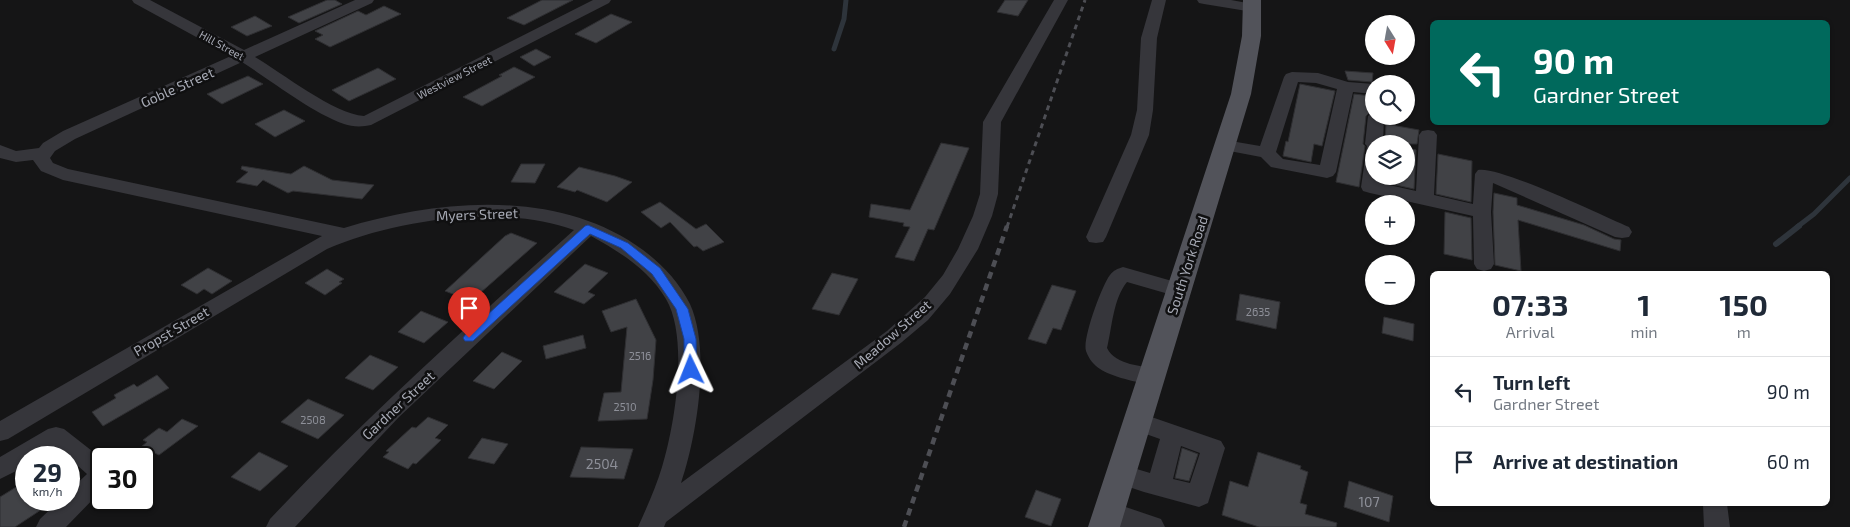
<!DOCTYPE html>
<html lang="en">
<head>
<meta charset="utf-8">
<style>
  body { margin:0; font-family:"Exo 2",sans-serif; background:#f6f6f7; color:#1f2937; height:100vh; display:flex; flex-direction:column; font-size:19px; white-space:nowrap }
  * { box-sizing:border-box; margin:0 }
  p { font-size:16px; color:#747a83 }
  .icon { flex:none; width:28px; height:28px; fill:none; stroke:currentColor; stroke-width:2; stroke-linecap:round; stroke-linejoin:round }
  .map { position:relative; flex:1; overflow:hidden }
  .panel { position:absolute; left:1430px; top:271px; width:400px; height:235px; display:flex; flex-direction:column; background:#fff; border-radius:8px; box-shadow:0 1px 4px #0004 }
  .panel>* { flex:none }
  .banner { position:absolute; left:1430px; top:20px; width:400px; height:105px; border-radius:8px; box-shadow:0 1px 4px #0004; background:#00695c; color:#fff; overflow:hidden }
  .needle { width:32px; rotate:169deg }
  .fabs { position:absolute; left:1365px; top:15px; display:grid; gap:10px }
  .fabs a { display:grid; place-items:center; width:50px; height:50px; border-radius:50%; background:#fff; box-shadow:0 1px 4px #0004; font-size:25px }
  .speed { position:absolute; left:15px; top:446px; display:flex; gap:10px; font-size:25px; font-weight:700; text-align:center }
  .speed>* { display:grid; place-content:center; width:65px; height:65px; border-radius:50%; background:#fff; box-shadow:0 1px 4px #0004; line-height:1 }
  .speed small { font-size:12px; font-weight:400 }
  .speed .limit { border:2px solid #111; border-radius:8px; background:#fff; color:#111 }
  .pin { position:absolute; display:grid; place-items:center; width:42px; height:42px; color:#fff; margin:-51px -21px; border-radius:50% 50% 50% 0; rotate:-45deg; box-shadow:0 0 5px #0007 }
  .pin .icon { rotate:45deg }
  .me { position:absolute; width:55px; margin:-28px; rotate:358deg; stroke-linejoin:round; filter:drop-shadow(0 0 4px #0008) }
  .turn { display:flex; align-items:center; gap:18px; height:105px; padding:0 20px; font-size:22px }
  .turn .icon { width:65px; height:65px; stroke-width:2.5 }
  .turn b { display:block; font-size:35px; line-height:42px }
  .eta { display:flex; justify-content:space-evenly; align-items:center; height:85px; text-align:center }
  .eta b { font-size:30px; font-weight:700; line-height:35px }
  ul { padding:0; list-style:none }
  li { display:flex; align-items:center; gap:15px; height:70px; padding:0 20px; border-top:1px solid #e0e1e3 }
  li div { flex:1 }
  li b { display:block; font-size:19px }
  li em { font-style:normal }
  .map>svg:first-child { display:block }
</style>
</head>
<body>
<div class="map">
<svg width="1850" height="527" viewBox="0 0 1850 527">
  <rect width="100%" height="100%" fill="#151516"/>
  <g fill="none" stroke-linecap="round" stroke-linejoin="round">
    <path stroke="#2e343b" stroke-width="5" d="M834 49 844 19 846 0
      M1797 227 1814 214 1850 178"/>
    <path stroke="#2e343b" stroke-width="6" d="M1776 244 1799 226"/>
  </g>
  <path fill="#414246" stroke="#2f2f32" d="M327 0H335L342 4 299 23 288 17Z
    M542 0H573L524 25 507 18Z
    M1005 0H1028L1018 16 997 12Z
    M384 6 401 14 330 47 315 39 323 35 315 31 358 11 366 15Z
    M611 14 632 22 596 43 575 34Z
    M255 16 272 26 247 36 231 27Z
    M536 49 551 57 534 66 520 57Z
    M514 67 535 77 482 106 463 97 502 76 499 75Z
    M378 68 396 79 349 101 332 90Z
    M1345 71 1373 73 1372 82 1348 80Z
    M248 76 263 84 222 104 207 94Z
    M1300 84 1335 91 1322 146 1314 144 1311 162 1283 156 1286 141 1288 142Z
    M1354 94 1371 96 1369 113 1366 116 1363 144 1365 146 1359 187 1336 182Z
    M284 110 305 121 275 137 255 124Z
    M1386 124 1419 130 1417 144H1385Z
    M941 143 969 148 934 230 928 229 914 261 895 257 910 227 903 226 904 223 869 217 871 204 910 210Z
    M1406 148 1416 150 1414 189 1382 182V176H1406Z
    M1438 154 1472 161 1471 202 1436 194Z
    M521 164H545L535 183 511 182Z
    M242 166 291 174 304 166 332 180 374 185 362 199 293 191 288 193 263 180 257 186 236 182 248 172 241 169Z
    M579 167 615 176 632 182 607 202 577 190 575 192 557 187Z
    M1494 193 1517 198V205L1584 225 1614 239 1621 240 1620 251 1518 220 1521 271 1495 265 1493 212Z
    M660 202 696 229 706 224 724 242 703 251 697 246 694 247 670 222 661 228 641 212Z
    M1445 212 1471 218 1472 260 1444 254Z
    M511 233 537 243 471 301 445 291 505 236Z
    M585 264 608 273 588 292 595 295 584 304 554 292Z
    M208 268 232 281 212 294 204 289 197 294 181 285Z
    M327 269 344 279 339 282 342 283 325 295 305 283Z
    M832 273 858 279 839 315 812 309Z
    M1052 285 1076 291 1061 330 1053 328 1046 344 1028 339Z
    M1240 294 1280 302 1276 329 1236 320Z
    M636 299 656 340 653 380 647 419 598 421 604 393 621 392 627 327 611 332 602 311Z
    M421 311 448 322 424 343 398 332Z
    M1384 317 1414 324 1413 341 1382 333Z
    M583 335 586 348 546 359 543 346Z
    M502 352 522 361 494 389 473 381Z
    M370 355 398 367 373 390 345 378Z
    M157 375 169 388 103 426 92 412 116 398 114 395 134 384 137 387Z
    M308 399 344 415 318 439 281 422Z
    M428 417 448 425 435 438 441 440 416 464 413 463 408 469 383 457 389 452 386 451 412 427 416 428Z
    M182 419 198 426 159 455 141 447 147 442 143 440 159 428 167 432Z
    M482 438 508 444 494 464 468 458Z
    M581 447 633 449 624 479 570 477Z
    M1182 448 1198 454 1189 481 1175 478Z
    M259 452 288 466 260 491 231 477Z
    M1258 452 1301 466 1300 469 1308 472 1300 503 1307 505 1305 514 1337 523 1336 527H1259L1222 515 1230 481 1248 487Z
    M26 481V500H56L15 527H0V497Z
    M1349 481 1393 496 1389 522 1344 507Z
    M1036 490 1061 499 1051 526 1025 517Z"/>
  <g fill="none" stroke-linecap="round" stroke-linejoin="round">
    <path fill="#36363b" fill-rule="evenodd" d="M132 0H150L244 50 355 0H374L372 3 255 57C282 73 334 114 364 116L593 0H611L609 3 371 125C363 127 352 127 344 124 311 112 273 82 242 62L75 139 55 151 50 158 53 163 68 169 344 228C438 199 559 188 643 250 662 264 679 282 690 304 711 350 697 436 681 483L887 331 925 297 943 275 958 249 973 216 980 194 983 122 1054 0H1068L1001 122 998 194 992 216 978 249 950 294 928 320 902 342 666 522 664 527H638C647 507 656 487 662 467 675 424 689 338 666 299 649 270 620 252 591 236L399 417 295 527H266L270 519C366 417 470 324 574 230 503 204 395 219 327 249L8 439 0 441V421L322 236 63 180 41 171 33 160 16 162 0 158V145L16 151 39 148 43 143 63 131 231 56 134 3Z
      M1152 0H1166L1157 38 1153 110 1149 135 1106 237 1103 242 1096 243 1089 242 1086 237 1131 135 1137 110 1141 38Z
      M1197 0H1231L1258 5 1260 8 1258 11 1253 12 1204 4 1199 3Z
      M1292 72 1318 73 1348 82 1374 84V94L1353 92 1336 172 1333 176 1327 178 1271 167 1261 157 1219 149 1216 145 1219 141 1225 140 1260 146 1284 77 1286 74ZM1298 82 1316 83 1337 89 1320 165 1283 159 1276 152Z
      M1374 111V116H1384L1383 144H1374V176H1380V183L1416 191 1419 135 1422 131 1428 130 1434 131 1437 135 1434 195 1473 204 1475 174 1478 170C1498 165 1603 216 1629 227L1632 232 1629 237 1622 238 1615 237 1493 183 1491 212 1494 264 1491 269 1484 271 1477 269 1474 264 1473 216 1370 193 1363 191 1361 187 1367 146 1365 144 1368 116Z
      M1123 267 1186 285 1189 290 1186 295 1179 297 1127 282C1113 299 1112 328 1107 348 1116 366 1142 365 1159 370L1162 376 1159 382C1147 386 1133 381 1121 378 1106 373 1092 368 1086 351 1082 339 1102 285 1110 275 1114 270 1117 269 1123 267Z
      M1137 412 1221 441 1225 448 1208 503 1199 507 1144 492 1111 481 1108 474 1111 467 1120 464 1150 473 1160 439 1129 428 1125 421 1129 414ZM1181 446 1200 453 1190 483 1173 479Z
      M56 427 64 429 101 458V491L66 527H36L40 519 60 500H69V491L87 474 69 458 55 448 40 458H26V466L0 479V457L48 429Z
      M1108 501 1161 519 1165 527H1120L1099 520 1095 512 1099 504Z
      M1703 504H1727L1730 527H1704Z"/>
    <path fill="#52535a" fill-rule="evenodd" d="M1243 0H1261V36L1251 94 1120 527H1088L1231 94 1242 36Z"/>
    <path stroke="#4d4e54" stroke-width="3" stroke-dasharray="5 4.5" stroke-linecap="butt" d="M1007 227 1085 0"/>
    <path stroke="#4d4e54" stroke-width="4.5" stroke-dasharray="7 5.5" stroke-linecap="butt" d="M904 527 1007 226"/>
  </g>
  <path fill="#2563eb" stroke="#184099" d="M588 225 628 243 660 268 688 309 696 339 697 370 695 373H686L684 370V339L676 309 652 274 621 248 590 234 473 341H465L463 338 465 335 585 226Z"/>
  <g text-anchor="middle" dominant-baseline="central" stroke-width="5" stroke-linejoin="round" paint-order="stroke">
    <g font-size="11" fill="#a7aab5" stroke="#101011">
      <text transform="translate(222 45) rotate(29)">Hill Street</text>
      <text transform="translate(454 77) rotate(-27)">Westview Street</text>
    </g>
    <g font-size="11" fill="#8e9099">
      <text x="1258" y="311">2635</text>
      <text x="640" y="355">2516</text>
      <text x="625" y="406">2510</text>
      <text x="313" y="419">2508</text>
    </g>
    <g font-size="14" fill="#a7aab5" stroke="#101011">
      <text transform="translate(177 87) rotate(-24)">Goble Street</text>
      <text transform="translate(477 214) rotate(-2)">Myers Street</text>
      <text transform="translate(1187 265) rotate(-72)">South York Road</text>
      <text transform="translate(171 331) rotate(-30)">Propst Street</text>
      <text transform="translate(892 334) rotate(-41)">Meadow Street</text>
      <text transform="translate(398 405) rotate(-43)">Gardner Street</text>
    </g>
    <g font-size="14" fill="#8e9099">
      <text x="602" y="463">2504</text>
      <text x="1369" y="501">107</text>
    </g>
  </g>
</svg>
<div class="fabs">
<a><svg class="needle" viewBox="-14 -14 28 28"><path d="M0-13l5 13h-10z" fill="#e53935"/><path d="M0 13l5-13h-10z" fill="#747a83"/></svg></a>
<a><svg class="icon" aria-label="search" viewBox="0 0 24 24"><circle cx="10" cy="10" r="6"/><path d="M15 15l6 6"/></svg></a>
<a><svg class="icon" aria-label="layers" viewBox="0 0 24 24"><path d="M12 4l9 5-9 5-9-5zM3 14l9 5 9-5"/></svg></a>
<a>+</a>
<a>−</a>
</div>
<div class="speed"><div>29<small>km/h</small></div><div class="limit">30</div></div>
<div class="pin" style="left:469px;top:338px;background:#d93025"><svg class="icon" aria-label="arrive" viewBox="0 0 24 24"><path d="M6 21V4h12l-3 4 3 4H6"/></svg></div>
<svg class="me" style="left:691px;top:370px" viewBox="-20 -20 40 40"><path d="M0-17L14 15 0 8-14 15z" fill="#2563eb" stroke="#fff" stroke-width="4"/></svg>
<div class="banner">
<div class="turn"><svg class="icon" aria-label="left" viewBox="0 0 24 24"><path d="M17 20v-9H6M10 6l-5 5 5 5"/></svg><div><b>90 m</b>Gardner Street</div></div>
</div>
<section class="panel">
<div class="eta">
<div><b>07:33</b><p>Arrival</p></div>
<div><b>1</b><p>min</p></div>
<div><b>150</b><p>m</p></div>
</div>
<ul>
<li><svg class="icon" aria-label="left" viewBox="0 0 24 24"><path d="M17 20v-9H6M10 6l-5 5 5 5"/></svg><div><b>Turn left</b><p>Gardner Street</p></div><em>90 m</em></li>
<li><svg class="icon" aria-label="arrive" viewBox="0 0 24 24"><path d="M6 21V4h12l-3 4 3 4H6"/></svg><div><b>Arrive at destination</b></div><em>60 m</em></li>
</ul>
</section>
</div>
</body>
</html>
